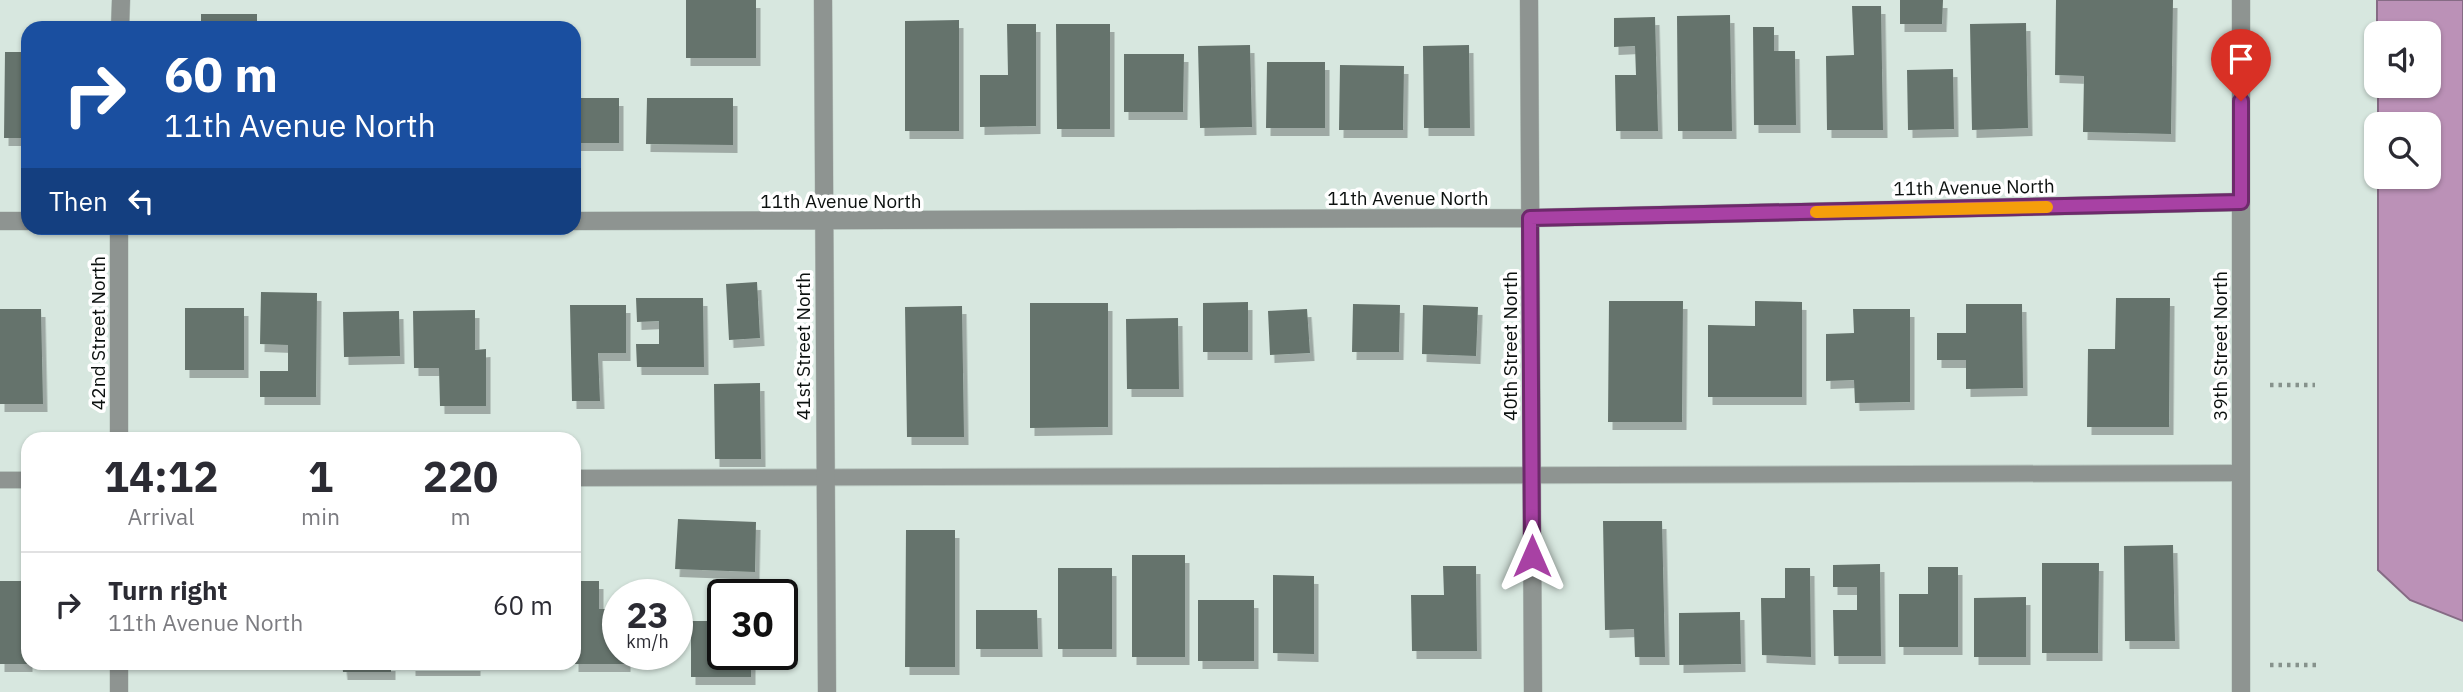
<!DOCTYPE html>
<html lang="en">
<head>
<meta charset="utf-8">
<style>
  body { margin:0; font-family:"IBM Plex Sans",sans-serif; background:#f2f2f3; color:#2b2b33; height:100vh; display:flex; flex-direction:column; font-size:26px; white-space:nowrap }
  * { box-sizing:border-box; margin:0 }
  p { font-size:23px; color:#7c7c81 }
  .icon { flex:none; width:38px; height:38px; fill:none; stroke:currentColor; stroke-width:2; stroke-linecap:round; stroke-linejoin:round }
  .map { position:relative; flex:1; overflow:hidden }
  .drawer { position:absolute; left:21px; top:432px; width:560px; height:238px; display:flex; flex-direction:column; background:#fff; border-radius:21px; box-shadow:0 2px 5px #0004 }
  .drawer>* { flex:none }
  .banner { position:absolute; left:21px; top:21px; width:560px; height:214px; border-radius:21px; box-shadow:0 2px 5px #0004; background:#1a4fa0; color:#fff; overflow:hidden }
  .tools { position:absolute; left:2364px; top:21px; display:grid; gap:14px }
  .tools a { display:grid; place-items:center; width:77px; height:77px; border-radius:14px; background:#fff; box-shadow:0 2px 5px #0004; font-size:35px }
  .speed { position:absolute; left:602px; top:579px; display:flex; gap:14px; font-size:35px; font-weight:700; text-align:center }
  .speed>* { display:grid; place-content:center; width:91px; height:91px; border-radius:50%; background:#fff; box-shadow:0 2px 5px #0004; line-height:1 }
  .speed small { font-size:18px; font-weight:400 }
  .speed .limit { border:4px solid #111; border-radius:10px; background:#fff; color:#111 }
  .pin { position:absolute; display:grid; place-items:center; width:60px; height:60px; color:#fff; margin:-72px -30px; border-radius:50% 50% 50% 0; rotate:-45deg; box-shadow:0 0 7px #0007 }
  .pin .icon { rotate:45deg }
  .me { position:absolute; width:77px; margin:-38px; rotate:0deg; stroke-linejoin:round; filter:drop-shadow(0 0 5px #0008) }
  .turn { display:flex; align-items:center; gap:24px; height:147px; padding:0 28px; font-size:32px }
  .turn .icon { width:91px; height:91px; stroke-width:2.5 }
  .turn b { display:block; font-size:49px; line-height:60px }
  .then { display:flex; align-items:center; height:66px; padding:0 28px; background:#0003; gap:14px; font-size:26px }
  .eta { display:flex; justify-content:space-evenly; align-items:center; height:119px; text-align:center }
  .eta b { font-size:42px; font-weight:700; line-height:49px }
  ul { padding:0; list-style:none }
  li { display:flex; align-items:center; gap:21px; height:105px; padding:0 28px; border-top:2px solid #e1e1e2 }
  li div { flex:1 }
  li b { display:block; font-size:26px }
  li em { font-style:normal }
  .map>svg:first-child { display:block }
</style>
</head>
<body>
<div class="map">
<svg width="2463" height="692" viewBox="0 0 2463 692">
  <defs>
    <filter id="shadow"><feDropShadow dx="4.5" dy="8" stdDeviation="0" flood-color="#0004"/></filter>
  </defs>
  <rect width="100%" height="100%" fill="#d7e7df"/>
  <path fill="#bb91b7" stroke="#866b85" stroke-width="2" d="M2377 0H2463V621L2410 600 2378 570V177H2429V124H2378V86H2429V33H2377Z"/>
  <path fill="#65736c" filter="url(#shadow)" d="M686 0H756V58H686Z
    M1900 0H1943L1942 24H1900Z
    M2056 0H2173L2171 134 2083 132 2084 76 2055 75Z
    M1852 6H1881L1883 130H1827L1826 56 1854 55Z
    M201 14H257V28H201Z
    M1730 15 1732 131H1678L1677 16Z
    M1655 17 1658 131H1616L1615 75H1636L1635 46 1614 47V18Z
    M959 20V131H905V21Z
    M2026 23 2028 128 1972 130 1970 24Z
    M1007 24H1036V126L980 127V75H1008Z
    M1056 24H1110V129H1057Z
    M1753 27H1774V51H1795L1796 125H1754Z
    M1250 45 1252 127 1200 128 1198 46Z
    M1469 45 1470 128H1424L1423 46Z
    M5 52H28V138H4Z
    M1124 54H1184L1183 112H1124Z
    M1267 62H1325V128H1266Z
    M1340 65 1404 66 1403 130H1339Z
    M1953 69 1954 129 1908 130 1907 70Z
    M574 98H619V143H574Z
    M647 98H733V145L646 144Z
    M757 282 760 338 729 340 726 284Z
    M261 292 317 293 316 397H260V371H288V345L260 344Z
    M636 298H703L704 367H637L636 344H659V321L637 322Z
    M2116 298H2170L2169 427H2087L2088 349H2115Z
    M1609 301H1683L1682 422H1608Z
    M1755 301 1802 302V397H1708V325L1755 326Z
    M1248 302V352H1203V303Z
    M1030 303H1108V427L1030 428Z
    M1353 304 1400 305 1399 352H1352Z
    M1966 304H2022L2023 388 1966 389V360H1937V333H1966Z
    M570 305H626V353H598L600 401H572Z
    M1423 305 1478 307 1476 356 1422 354Z
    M962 306 964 437H907L905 307Z
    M185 308H244V370H185Z
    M0 309H41L43 404H0Z
    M1307 309 1310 353 1270 355 1268 311Z
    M1853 309H1910V402L1855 403 1854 380 1826 381V334L1854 333Z
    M475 310V350L486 349V406H440L439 368H414L413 311Z
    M399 311 400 356 344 357 343 312Z
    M1178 318 1179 389H1127L1126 319Z
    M760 383 761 459H715L714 384Z
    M678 519 756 522 755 572 675 569Z
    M1603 521H1662L1665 657H1635L1634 629 1605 630Z
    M906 530H955V667H905Z
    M2173 545 2175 641H2125L2124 546Z
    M1132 555H1185V657H1132Z
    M2042 563H2099L2098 653H2042Z
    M1880 564 1881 656H1834L1833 610H1857V587H1833V565Z
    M1443 566H1476L1477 651H1412L1411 595H1444Z
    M1928 567H1958V647H1899V594H1928Z
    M1058 568H1112V649H1058Z
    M1785 568H1810L1811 657 1762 655 1761 598H1785Z
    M1273 575 1314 576V654L1273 653Z
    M0 581H28V664H0Z
    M574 581H599V609H618V654H626V664H574Z
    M2026 597V657H1974V598Z
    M1198 600H1254V661H1198Z
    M976 610H1037L1038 649H976Z
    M1740 612 1741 664 1679 665V613Z
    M691 621H723V654H751V677H691Z
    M342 663H391V672H343Z
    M411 663H476V668H411Z"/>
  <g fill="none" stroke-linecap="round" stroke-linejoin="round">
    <g stroke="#b7c5be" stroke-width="18">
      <path id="service" d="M574 478 2241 473
        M0 480H28"/>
    </g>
    <g stroke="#b7c5be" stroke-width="19">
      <path id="minor" d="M823 0 827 692
        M1529 0 1533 692
        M120 28 121 0
        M0 221H28
        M574 221 1530 218 2241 202
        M119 228V439
        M119 663V692
        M2241 692V0"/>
    </g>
    <path stroke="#86928c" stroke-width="4.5" stroke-dasharray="3.5 5" stroke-linecap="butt" d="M2270 385H2315
      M2270 665H2319"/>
    <use href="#service" stroke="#8e9491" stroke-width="16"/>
    <use href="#minor" stroke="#8e9491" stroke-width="18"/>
  </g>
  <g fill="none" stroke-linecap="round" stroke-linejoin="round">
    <g stroke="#6d2a6b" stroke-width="18">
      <path id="route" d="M1532 556 1530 218 2241 202V101"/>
    </g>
    <use href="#route" stroke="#a841a4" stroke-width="12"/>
    <path stroke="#f59e0b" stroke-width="12" d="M1816 212 2047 207"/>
  </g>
  <g text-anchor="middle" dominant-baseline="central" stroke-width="7" stroke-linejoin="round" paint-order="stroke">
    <g font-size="19" fill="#0c110f" stroke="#fff">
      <text transform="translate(1974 187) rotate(-1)">11th Avenue North</text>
      <text x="1408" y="198">11th Avenue North</text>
      <text x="841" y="201">11th Avenue North</text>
      <text transform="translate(98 333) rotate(-90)">42nd Street North</text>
      <text transform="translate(803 346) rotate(-90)">41st Street North</text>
      <text transform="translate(1510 346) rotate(-90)">40th Street North</text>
      <text transform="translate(2220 346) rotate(-90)">39th Street North</text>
    </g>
  </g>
</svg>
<div class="tools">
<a><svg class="icon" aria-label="sound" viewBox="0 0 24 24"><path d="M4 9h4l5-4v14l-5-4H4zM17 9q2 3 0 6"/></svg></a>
<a><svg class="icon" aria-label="search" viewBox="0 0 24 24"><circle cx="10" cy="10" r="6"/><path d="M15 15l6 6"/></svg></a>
</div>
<div class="speed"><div>23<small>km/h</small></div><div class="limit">30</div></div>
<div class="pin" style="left:2241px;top:101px;background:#d93025"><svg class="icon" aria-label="arrive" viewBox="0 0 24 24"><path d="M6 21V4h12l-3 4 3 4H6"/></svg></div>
<svg class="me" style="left:1532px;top:556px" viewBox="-20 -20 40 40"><path d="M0-17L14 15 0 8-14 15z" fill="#a841a4" stroke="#fff" stroke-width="4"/></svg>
<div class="banner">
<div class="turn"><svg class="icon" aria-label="right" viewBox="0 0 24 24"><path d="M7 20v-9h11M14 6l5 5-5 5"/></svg><div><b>60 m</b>11th Avenue North</div></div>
<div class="then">Then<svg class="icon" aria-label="left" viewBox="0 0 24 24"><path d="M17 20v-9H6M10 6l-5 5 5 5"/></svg></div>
</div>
<section class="drawer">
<div class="eta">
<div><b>14:12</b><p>Arrival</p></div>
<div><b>1</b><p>min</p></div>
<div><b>220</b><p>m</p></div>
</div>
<ul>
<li><svg class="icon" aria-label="right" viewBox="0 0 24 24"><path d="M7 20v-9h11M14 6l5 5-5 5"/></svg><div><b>Turn right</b><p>11th Avenue North</p></div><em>60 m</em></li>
</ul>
</section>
</div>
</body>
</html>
